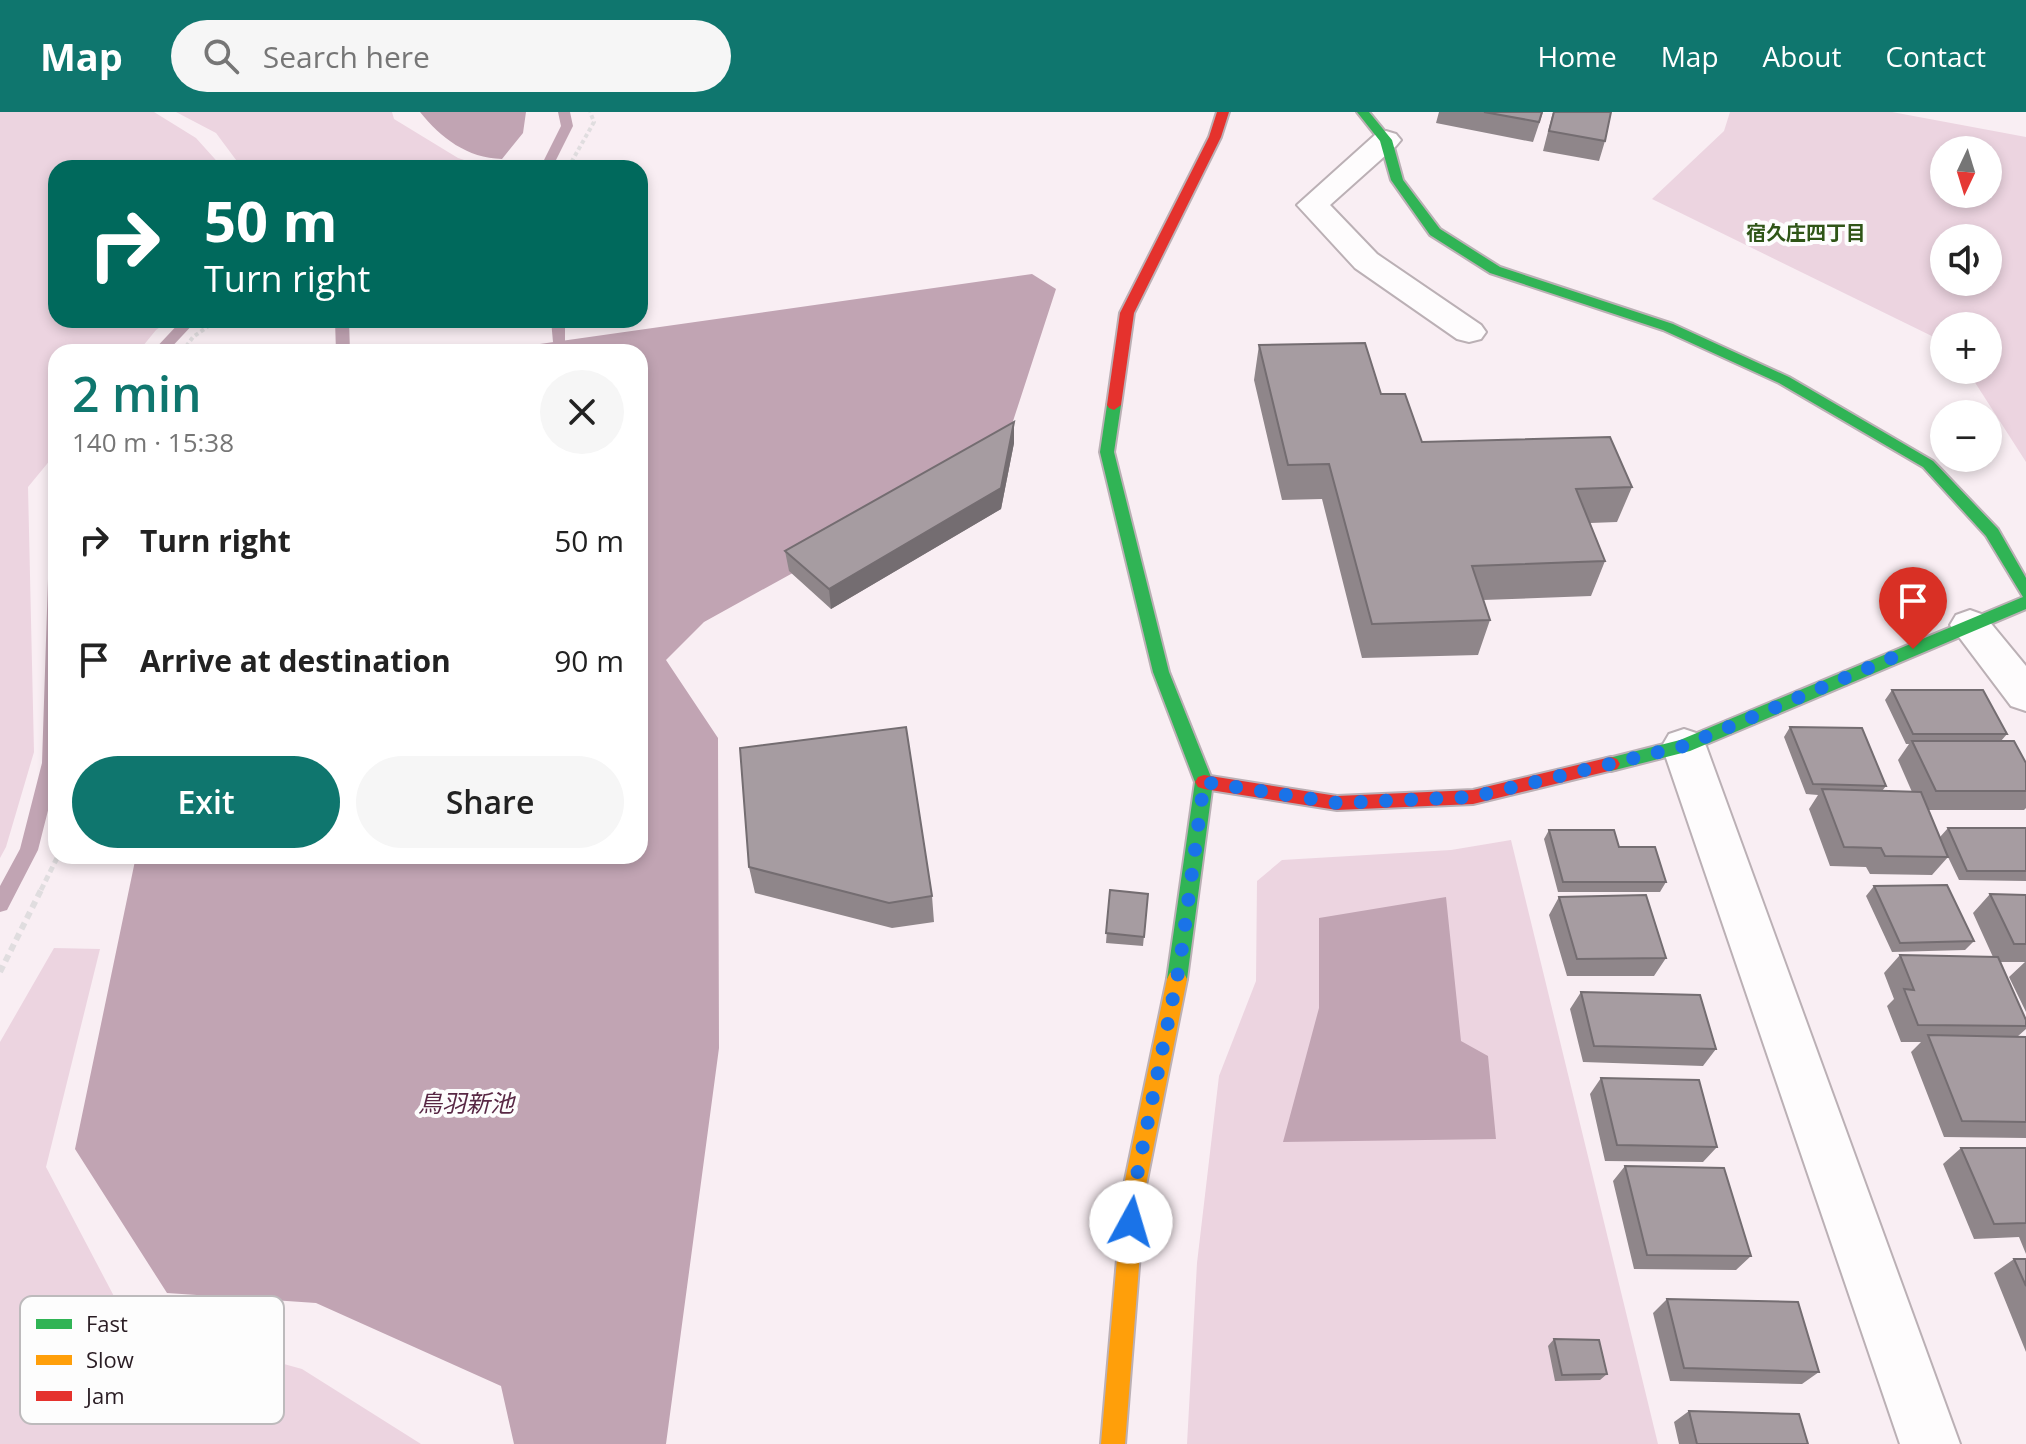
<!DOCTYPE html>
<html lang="en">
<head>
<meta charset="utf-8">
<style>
  body { margin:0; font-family:"Open Sans","Noto Sans JP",sans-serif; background:#f6f6f6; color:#222; height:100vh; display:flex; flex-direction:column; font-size:30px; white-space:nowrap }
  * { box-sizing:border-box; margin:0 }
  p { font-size:26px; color:#767676 }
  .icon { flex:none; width:44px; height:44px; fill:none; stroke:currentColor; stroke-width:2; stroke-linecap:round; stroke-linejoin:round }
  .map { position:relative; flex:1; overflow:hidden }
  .panel { position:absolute; left:48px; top:232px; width:600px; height:520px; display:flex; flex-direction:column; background:#fff; border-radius:24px; box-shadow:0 4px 12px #0003 }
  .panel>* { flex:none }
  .hud { position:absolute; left:48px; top:48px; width:600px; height:168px; border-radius:24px; box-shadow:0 4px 12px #0003; background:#00695c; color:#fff; overflow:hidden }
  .needle { width:52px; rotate:184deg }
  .buttons { position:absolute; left:1930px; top:24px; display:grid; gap:16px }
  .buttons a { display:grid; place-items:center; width:72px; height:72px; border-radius:50%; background:#fff; box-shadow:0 4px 12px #0003; font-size:40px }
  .pin { position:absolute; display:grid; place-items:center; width:68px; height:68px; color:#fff; margin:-82px -34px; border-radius:50% 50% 50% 0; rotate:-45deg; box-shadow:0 0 8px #0007 }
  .pin .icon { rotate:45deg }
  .me { position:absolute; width:88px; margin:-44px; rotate:6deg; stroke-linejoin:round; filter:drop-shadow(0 0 6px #0008) }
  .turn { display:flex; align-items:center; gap:28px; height:168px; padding:0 24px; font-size:36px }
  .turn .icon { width:104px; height:104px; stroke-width:2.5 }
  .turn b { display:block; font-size:56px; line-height:68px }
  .round { display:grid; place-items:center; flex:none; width:84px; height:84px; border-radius:42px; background:#f6f6f6 }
  .overview { display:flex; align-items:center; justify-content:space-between; height:136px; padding:0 24px }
  h1 { font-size:48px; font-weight:600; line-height:60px; color:#0f766e }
  .primary-button { display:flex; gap:16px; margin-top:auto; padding:16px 24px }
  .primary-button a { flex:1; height:92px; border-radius:48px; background:#0f766e; color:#fff; font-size:32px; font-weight:600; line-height:92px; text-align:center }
  .primary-button a+a { background:#f6f6f6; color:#222 }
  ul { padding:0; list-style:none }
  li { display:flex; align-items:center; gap:24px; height:120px; padding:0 24px }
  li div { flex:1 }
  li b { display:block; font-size:30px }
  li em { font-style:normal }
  header { display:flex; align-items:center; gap:48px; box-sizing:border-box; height:112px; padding:0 40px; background:#0f766e; color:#fff }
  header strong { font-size:38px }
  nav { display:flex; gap:44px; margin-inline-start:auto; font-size:28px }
  .search { width:560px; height:72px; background:#f6f6f6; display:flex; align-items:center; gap:20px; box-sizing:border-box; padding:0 28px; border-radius:44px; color:#767676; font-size:30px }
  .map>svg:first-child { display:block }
</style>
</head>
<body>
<header>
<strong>Map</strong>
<div class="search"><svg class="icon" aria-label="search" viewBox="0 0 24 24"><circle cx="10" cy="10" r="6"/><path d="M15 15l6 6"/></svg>Search here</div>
<nav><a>Home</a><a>Map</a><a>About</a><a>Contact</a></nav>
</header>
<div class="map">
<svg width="2026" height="1332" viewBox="0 0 2026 1332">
  <rect width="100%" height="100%" fill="#f9eef3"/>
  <path fill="#ecd4e0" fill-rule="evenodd" d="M0 0H154L196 26 223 56H56V208H170L156 218 138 240H56V341L28 375 34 640 6 735 0 746Z
    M176 0H392L394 7 458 46 489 56H242L216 21Z
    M1730 0H1892L2026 25V350L1967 258H1988V214H1944V230L1652 87 1724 19ZM1944 38H1988V82H1944ZM1944 126H1988V170H1944Z
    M1511 728 1658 1332H1187L1197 1151 1219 964 1256 869 1257 769 1282 748 1451 738Z
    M54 836 100 837 46 1055 127 1209 302 1257 421 1332H0V930Z"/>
  <path fill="#c1a4b3" d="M420 0H526L523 21 502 47C467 46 441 26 420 0Z
    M1032 162 1056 177 1001 346 704 510 666 548 718 626 719 936 666 1332H514L501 1274 316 1191 167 1181 75 1037 136 744H640V240H484Z
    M1446 785 1461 929 1488 944 1496 1027 1283 1030 1319 896V806Z"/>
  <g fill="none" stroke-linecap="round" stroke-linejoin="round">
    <path fill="#c1a4b3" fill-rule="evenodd" d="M558 0H570L573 14 552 56H540L561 14Z
      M182 208H197L167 240H152Z
      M335 208H349L350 240H336Z
      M551 208H565V233L560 234 553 230Z
      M56 461V667L38 738 7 798 0 800V774L20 737 42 651 48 467Z"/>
    <g stroke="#bbb0b5" stroke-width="4">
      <path id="street" d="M1386 19 1396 22 1401 28 1396 34 1330 93 1377 142 1481 213 1486 220 1481 227 1469 230 1457 227 1355 156 1297 93 1376 22Z
        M1970 498 1984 503 2026 554V599L2011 594 1950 513 1956 503Z
        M1684 617 1699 622 1706 634 1960 1332H1900L1662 634 1669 622Z"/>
    </g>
    <g stroke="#bbb0b5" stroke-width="4">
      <path id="fast" d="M1357 0H1369L1392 28 1403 68 1440 117 1500 155 1673 212 1789 265 1933 349 1998 417 2026 466V497L1690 639 1611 659 1605 657 1602 652 1605 647 1680 628 2023 485 1986 424 1923 355 1779 271 1663 218 1490 161 1430 123 1391 68 1380 29Z
        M1114 288 1121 293 1114 340 1169 560 1213 670 1187 867 1184 873 1177 876 1170 873 1167 867 1195 670 1153 560 1100 340 1107 293Z"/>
    </g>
    <g stroke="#bbb0b5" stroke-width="4">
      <path id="slow" d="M1177 858 1184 861 1187 867 1145 1078 1125 1332H1101L1123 1078 1167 867 1170 861Z"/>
    </g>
    <g stroke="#bbb0b5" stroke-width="4">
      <path id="jam" d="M1217 0H1229L1221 25 1134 201 1121 293 1114 298 1109 296 1107 293 1120 201 1209 25Z
        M1611 645 1617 647 1620 652 1617 657 1473 692 1337 698 1204 677 1198 675 1195 670 1198 665 1204 663 1337 684 1473 678Z"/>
    </g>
    <path stroke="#e0dddf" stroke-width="4" stroke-dasharray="4 3" stroke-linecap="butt" d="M568 56 594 10 590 0
      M182 240 193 225 217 208"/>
    <path stroke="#e0dddf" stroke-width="5" stroke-dasharray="6 4" stroke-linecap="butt" d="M41 778 58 744"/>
    <path stroke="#e0dddf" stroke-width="6" stroke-dasharray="7 5" stroke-linecap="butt" d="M0 860 42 776"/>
    <use href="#street" fill="#fefcfd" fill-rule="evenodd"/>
    <use href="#fast" fill="#30b455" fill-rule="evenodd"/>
    <use href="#slow" fill="#ff9f0a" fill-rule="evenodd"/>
    <use href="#jam" fill="#e5322d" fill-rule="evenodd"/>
  </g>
  <path fill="#8f868a" d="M1439 0H1543L1533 30 1436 11Z
    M1553 0H1611L1605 29 1599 49 1543 39Z
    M1259 233 1381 282 1422 330 1632 375 1617 410 1590 411 1605 449 1591 484 1483 488 1490 508 1478 543 1362 546 1322 387 1282 388 1254 268Z
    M1014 310V331L1001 397 831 497 789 459 785 439Z
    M1892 578 2007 622 2001 629 2026 651V696L2024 698H1928L1940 725 1948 716H2026V769L1959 768 1948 745 1932 763 1870 762 1866 755 1830 754 1809 697 1818 683 1806 682 1784 625 1790 615 1886 674 1882 679 1912 680 1898 648 1909 632H1906L1885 588Z
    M1549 718 1619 735 1666 770 1660 780H1558L1544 727Z
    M749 755 932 784 934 810 892 816 755 781Z
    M1874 774 1974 829 1965 838 1892 840 1866 784Z
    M1110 778 1148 782 1143 834 1106 831Z
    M1990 782 2026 783V900L2009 865 2025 850H2000L2026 908V917L2017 925H2026V1026L1944 1025 1911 940 1921 930H1901L1887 894 1894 887 1884 861 1900 843 1993 845 1973 801Z
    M1559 785 1666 846 1654 864H1567L1549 803Z
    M1581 880 1716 937 1703 954 1583 950 1570 897Z
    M1601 966 1717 1035 1703 1050 1605 1049 1590 982Z
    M1961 1036H2026V1142L2019 1125 1974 1127 1943 1052Z
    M1625 1054 1751 1144 1736 1158 1634 1157 1613 1069Z
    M2014 1147H2026V1240L1994 1161Z
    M1667 1187 1819 1260 1802 1272 1670 1269 1653 1201Z
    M1554 1227 1607 1262 1600 1268 1555 1269 1548 1234Z
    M1689 1299 1808 1332H1679L1674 1310Z"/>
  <path fill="#746d71" d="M1014 310V331L1001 397 831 497 829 477Z"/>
  <path fill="#a69ca1" stroke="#746d71" stroke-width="2" d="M1484 0H1542L1539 10Z
    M1554 0H1611L1605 29 1549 19Z
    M1365 231 1381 282H1405L1422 330 1610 325 1632 375 1576 377 1605 449 1472 454 1490 508 1372 512 1329 352 1288 353 1259 233Z
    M1014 310 1001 376 829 477 785 439Z
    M1892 578H1983L2007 622H1913Z
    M906 615 932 784 889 791 749 755 740 636Z
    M1790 615 1862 616 1886 674 1813 672Z
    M1912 629H2014L2026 651V679H1936Z
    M1822 677 1921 680 1948 745 1885 744 1881 736 1844 735Z
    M1948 716H2026V759H1967Z
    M1549 718H1614L1619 735H1655L1666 770H1563Z
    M1947 773 1974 829 1900 831 1874 774Z
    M1110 778 1148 782 1144 825 1106 821Z
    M1990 782 2026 783V832H2014Z
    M1646 783 1666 846 1577 847 1559 785Z
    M1900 843 1998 845 2026 908V914L1918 913 1904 877 1914 878Z
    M1581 880 1700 883 1716 937 1594 934Z
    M1928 923 2026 925V1010L1962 1009Z
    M1601 966 1699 968 1717 1035 1617 1033Z
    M1961 1036H2026V1111L1994 1112Z
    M1625 1054 1724 1056 1751 1144 1647 1143Z
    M2014 1147H2026V1174Z
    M1667 1187 1798 1190 1819 1260 1684 1256Z
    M1554 1227 1599 1228 1607 1262 1562 1263Z
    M1689 1299 1799 1302 1808 1332H1697Z"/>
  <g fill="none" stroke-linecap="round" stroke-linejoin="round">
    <path stroke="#1a73e8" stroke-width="14" stroke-dasharray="0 25.2" d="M1131 1110 1134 1078 1180 851 1204 670 1337 691 1473 685 1684 634 1913 537"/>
  </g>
  <g text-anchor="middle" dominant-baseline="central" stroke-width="8" stroke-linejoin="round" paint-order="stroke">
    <g font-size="20" font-weight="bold" fill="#2f5517" stroke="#fdfdfd">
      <text x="1806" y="120">宿久庄四丁目</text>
    </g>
    <g font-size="24" font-style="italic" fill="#582744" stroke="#fdfdfd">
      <text x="466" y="990">鳥羽新池</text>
    </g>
  </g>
  <rect x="20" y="1184" width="264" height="128" rx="12" fill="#fdfdfd" stroke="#bdbabc" stroke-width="2"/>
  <rect x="36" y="1207" width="36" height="10" fill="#30b455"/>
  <rect x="36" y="1243" width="36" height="10" fill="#ff9f0a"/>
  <rect x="36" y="1279" width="36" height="10" fill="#e5322d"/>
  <g font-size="22" fill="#291c23">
    <text x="86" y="1220">Fast</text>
    <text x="86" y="1256">Slow</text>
    <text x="86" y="1292">Jam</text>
  </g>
</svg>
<div class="buttons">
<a><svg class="needle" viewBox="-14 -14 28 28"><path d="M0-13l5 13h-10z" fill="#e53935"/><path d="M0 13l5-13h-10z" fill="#767676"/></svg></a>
<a><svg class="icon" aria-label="sound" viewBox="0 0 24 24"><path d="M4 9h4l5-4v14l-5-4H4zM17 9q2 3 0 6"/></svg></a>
<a>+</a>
<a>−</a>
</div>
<div class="pin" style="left:1913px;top:537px;background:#d93025"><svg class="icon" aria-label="arrive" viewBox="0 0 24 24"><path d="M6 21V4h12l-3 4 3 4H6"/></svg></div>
<svg class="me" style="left:1131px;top:1110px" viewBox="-20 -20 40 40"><circle r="19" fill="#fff"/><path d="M0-13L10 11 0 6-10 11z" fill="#1a73e8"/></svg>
<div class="hud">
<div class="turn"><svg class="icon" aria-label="right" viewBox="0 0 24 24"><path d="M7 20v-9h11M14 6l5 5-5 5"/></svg><div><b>50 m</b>Turn right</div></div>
</div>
<section class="panel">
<div class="overview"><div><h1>2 min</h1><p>140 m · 15:38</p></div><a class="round"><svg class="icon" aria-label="close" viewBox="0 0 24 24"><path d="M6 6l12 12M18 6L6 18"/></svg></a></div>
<ul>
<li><svg class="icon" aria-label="right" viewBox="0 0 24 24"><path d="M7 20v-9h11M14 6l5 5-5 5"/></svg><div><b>Turn right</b></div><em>50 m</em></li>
<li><svg class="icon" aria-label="arrive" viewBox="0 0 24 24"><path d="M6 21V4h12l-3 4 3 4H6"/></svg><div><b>Arrive at destination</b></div><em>90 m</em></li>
</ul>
<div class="primary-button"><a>Exit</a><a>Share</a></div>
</section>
</div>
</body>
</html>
